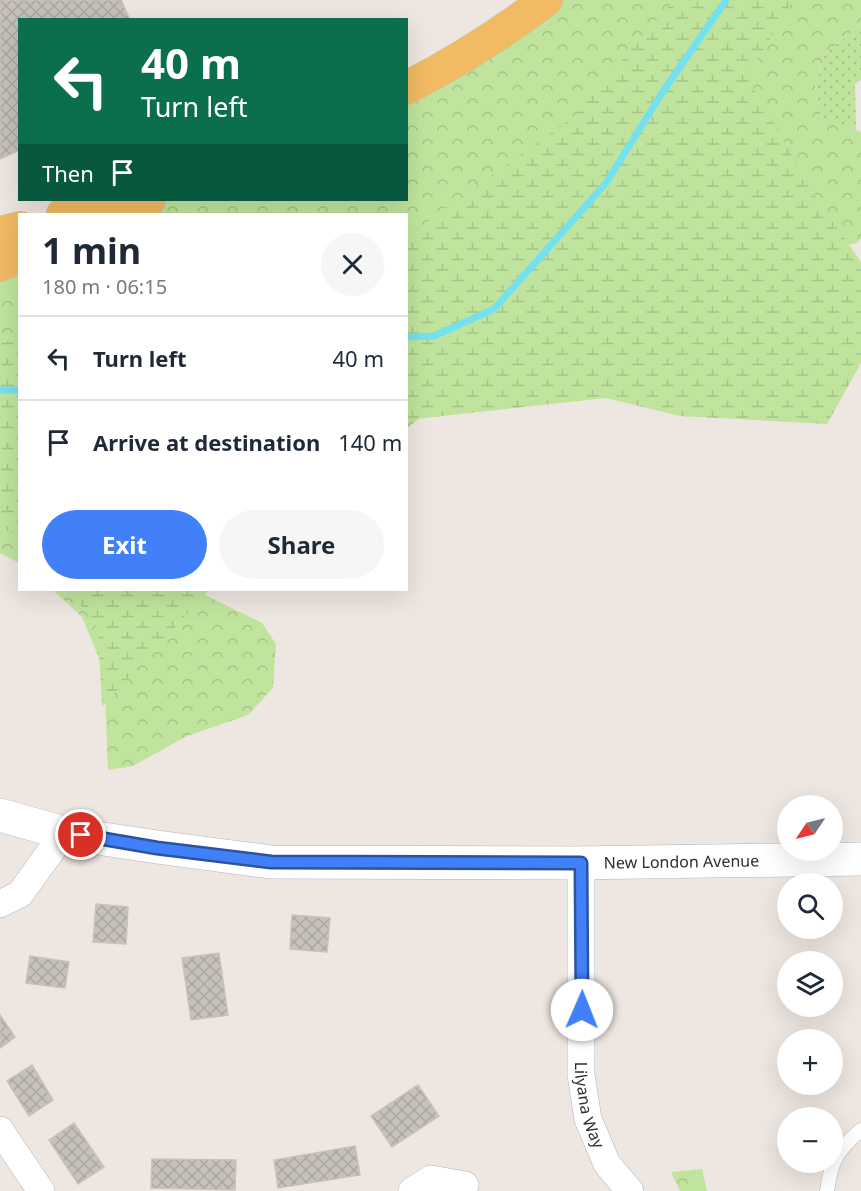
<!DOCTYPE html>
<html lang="en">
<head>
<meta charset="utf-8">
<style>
  body { margin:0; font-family:"Noto Sans",sans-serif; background:#f6f6f7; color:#1f2937; height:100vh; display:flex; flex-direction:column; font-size:22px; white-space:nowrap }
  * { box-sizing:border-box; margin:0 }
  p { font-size:20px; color:#747a83 }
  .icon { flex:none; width:33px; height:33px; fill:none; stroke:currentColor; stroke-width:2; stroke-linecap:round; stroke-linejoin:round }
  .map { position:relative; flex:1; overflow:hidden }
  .panel { position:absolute; left:18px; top:213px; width:390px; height:378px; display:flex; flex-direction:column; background:#fff; border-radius:0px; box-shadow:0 6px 24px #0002 }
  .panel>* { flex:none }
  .hud { position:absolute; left:18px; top:18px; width:390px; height:183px; border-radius:0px; box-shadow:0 6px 24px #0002; background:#0b6e4f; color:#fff; overflow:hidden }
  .needle { width:39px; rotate:235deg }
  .buttons { position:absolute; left:777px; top:795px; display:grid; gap:12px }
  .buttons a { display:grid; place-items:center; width:66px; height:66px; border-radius:50%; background:#fff; box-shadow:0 6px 24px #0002; font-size:30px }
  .pin { position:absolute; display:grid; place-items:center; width:51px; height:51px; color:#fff; margin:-26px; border:3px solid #fff; border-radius:50%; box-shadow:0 2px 6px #0007 }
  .me { position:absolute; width:66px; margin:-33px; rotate:1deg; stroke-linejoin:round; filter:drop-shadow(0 0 4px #0008) }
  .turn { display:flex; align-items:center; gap:21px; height:126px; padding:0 24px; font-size:27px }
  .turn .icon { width:78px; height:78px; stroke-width:2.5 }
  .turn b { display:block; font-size:42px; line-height:51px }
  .then { display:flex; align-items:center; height:57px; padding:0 24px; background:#0003; gap:12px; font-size:22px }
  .round { display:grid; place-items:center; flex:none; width:63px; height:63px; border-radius:32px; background:#f6f6f7 }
  .head { display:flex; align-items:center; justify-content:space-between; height:102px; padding:0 24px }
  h1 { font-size:36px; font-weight:700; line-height:45px }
  .action { display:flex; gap:12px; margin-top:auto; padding:12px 24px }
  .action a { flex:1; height:69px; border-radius:36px; background:#4280f9; color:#fff; font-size:24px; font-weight:700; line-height:69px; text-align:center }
  .action a+a { background:#f6f6f7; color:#1f2937 }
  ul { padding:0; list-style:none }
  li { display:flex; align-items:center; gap:18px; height:84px; padding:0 24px; border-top:2px solid #e0e1e3 }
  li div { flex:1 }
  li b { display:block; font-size:22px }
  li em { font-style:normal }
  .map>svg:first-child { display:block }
</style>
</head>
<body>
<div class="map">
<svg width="861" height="1191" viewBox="0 0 861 1191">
  <defs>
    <pattern id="grass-dots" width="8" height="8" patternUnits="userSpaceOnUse" patternTransform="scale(1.5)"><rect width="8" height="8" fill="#c0e49d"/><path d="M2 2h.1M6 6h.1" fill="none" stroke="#a5c488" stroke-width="1.8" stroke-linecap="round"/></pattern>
    <pattern id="forest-crowns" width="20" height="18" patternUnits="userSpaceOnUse" patternTransform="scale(1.5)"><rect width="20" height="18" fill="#c0e49d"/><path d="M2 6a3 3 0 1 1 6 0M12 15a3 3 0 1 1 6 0" fill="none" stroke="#a5c488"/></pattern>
    <pattern id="wetland-marsh" width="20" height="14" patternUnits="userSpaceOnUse" patternTransform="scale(1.5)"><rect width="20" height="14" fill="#c0e49d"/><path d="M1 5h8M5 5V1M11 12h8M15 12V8" fill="none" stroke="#a5c488"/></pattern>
    <pattern id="building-cross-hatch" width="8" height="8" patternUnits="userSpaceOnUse" patternTransform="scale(1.5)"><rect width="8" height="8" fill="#c7c1bb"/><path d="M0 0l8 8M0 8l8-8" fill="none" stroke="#aba6a1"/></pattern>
  </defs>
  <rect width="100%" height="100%" fill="#eee6e0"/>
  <path fill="url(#grass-dots)" d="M861 24V80L855 84 856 131 821 117 815 86 825 54Z"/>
  <path fill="url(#forest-crowns)" d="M541 0H861V24L825 54 815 86 821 117 861 132V239L856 243 820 251 465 383 407 428 406 214H104L142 200H406L407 88Z
    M19 252V563L0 553V264Z
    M53 590H202L201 593 262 623 276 644 273 688 248 715 187 736 133 766 108 770 104 670 82 617Z
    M702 1169 707 1191H680L671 1172Z"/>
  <path fill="url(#wetland-marsh)" d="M674 0H793L747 77 817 199 861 262V363L827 424 680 416 606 398 407 420V236L572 118Z
    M19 339H20L19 535 0 528V343Z
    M69 590H209L102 707 98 628Z"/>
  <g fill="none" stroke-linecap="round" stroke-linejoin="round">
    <path stroke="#75e1ef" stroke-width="7" d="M406 337 434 336 494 309 606 183 660 96 726 0
      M0 390H20"/>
  </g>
  <path fill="url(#building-cross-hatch)" stroke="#cac2b9" stroke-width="1.5" d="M0 0H121L130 20H20V150L0 159Z
    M96 904 128 907 126 944 93 942Z
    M292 915 330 918 327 952 290 949Z
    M219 953 228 1015 191 1020 182 958Z
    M30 956 69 962 65 988 26 983Z
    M0 1015 15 1037 0 1048Z
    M32 1065 53 1100 29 1116 7 1081Z
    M418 1085 439 1116 392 1147 371 1116Z
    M74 1123 104 1167 78 1184 49 1140Z
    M355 1146 360 1175 278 1188 274 1160Z
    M152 1159 236 1160 235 1190 151 1188Z"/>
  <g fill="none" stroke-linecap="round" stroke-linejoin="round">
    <g stroke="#b0b5bd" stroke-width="15">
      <path id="lane" d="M827 1191C831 1161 837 1150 861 1130"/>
    </g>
    <g stroke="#b0b5bd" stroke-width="28">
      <g id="street">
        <path id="s1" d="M581 863V1075L588 1119 607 1164 630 1191"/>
        <path d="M0 904 20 894 64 833"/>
        <path d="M0 1130 41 1191"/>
        <path d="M412 1191 431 1179 465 1185"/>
      </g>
    </g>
    <g stroke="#b0b5bd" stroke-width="34">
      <g id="secondary">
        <path id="s2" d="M0 815 64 833 157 847 271 862 573 863 861 859"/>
      </g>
    </g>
    <g stroke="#c4c4c4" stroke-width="34">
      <path id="primary" d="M406 88C455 63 502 33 546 0
        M63 214 112 200
        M112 214 149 200
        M0 233 20 228
        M0 265 20 256"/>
    </g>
    <use href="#lane" stroke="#fff" stroke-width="14"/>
    <use href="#street" stroke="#fff" stroke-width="27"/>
    <use href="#secondary" stroke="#fff" stroke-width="33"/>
    <use href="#primary" stroke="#f1ba63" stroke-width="33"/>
  </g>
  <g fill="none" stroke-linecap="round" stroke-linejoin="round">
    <g stroke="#2b53a2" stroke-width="15">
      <path id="route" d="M81 835 157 848 271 862 581 863 582 1010"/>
    </g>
    <use href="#route" stroke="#4280f9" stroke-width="10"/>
  </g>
  <g text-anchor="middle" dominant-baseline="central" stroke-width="6" stroke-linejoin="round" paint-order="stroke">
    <g font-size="16" fill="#2d2d2d" stroke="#fff">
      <text stroke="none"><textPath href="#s2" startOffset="686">New London Avenue</textPath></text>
      <text stroke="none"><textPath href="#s1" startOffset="243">Lilyana Way</textPath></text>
    </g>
  </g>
</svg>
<div class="buttons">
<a><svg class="needle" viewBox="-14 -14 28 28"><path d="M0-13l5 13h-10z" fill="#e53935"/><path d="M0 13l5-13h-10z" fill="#747a83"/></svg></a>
<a><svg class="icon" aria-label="search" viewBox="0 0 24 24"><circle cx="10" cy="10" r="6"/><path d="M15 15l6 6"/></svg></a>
<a><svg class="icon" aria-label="layers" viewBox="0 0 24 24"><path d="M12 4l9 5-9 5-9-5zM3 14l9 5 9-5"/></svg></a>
<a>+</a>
<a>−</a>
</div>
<div class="pin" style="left:81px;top:835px;background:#d93025"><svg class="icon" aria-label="arrive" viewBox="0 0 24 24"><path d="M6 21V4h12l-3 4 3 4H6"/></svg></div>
<svg class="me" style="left:582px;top:1010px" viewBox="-20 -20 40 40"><circle r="19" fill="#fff"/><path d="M0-13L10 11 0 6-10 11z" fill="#4280f9"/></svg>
<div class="hud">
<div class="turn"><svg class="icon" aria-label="left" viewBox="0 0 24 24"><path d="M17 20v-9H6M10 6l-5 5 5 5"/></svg><div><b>40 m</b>Turn left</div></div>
<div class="then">Then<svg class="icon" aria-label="arrive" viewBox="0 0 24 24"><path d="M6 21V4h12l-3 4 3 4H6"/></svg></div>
</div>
<section class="panel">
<div class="head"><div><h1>1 min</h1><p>180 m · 06:15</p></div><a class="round"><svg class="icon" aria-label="close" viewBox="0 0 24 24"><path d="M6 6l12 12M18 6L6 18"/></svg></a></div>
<ul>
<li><svg class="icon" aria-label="left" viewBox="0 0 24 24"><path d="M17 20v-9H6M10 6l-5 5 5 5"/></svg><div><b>Turn left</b></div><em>40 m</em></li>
<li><svg class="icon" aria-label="arrive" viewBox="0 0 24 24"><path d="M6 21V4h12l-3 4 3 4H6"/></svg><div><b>Arrive at destination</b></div><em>140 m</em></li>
</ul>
<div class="action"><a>Exit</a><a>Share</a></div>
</section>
</div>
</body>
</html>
